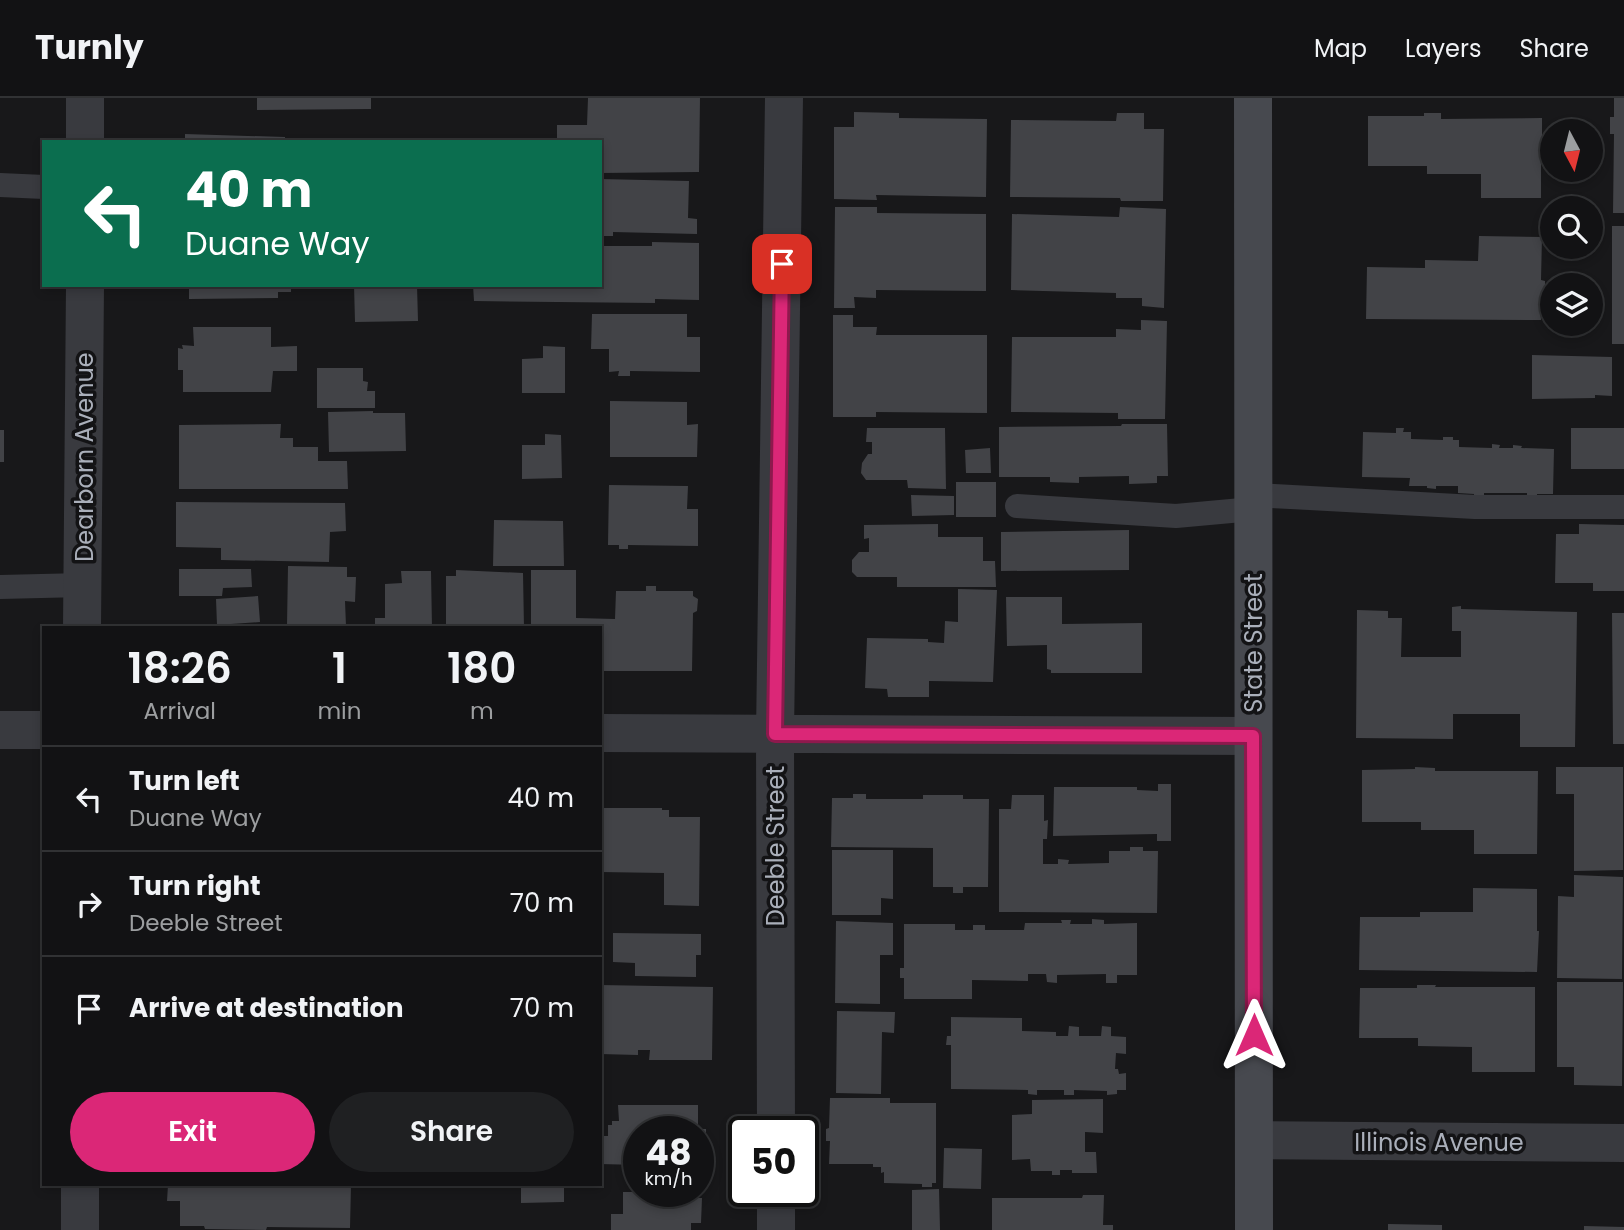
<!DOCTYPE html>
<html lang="en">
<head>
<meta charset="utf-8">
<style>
  body { margin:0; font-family:Poppins,sans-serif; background:#1f2022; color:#f1f3f6; height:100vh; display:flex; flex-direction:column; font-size:26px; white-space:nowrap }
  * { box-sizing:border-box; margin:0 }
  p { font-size:23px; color:#9c9ea0 }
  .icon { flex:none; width:38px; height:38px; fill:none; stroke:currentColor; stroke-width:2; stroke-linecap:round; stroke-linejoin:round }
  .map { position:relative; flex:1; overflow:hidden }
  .panel { position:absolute; left:42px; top:528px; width:560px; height:560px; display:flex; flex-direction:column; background:#121214; border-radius:0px; box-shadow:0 4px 10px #0003,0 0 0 2px #313234 }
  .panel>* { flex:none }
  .top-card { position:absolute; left:42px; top:42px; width:560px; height:147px; border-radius:0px; box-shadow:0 4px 10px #0003,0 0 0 2px #313234; background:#0b6e4f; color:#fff; overflow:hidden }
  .needle { width:46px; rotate:173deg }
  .tools { position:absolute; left:1540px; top:21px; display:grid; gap:14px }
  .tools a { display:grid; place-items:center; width:63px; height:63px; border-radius:50%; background:#121214; box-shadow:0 4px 10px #0003,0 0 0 2px #313234; font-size:35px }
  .speed { position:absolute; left:623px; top:1018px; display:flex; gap:14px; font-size:35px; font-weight:700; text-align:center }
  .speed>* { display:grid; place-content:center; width:91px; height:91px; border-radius:50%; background:#121214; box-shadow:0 4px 10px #0003,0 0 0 2px #313234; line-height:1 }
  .speed small { font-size:18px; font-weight:400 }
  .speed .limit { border:4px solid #111; border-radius:10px; background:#fff; color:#111 }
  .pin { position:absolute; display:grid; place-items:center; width:60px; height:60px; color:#fff; margin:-30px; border-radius:14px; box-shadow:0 4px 10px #0006 }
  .me { position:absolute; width:77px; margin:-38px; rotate:0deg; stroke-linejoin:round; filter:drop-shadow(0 0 5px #0008) }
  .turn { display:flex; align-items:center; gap:24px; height:147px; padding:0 28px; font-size:32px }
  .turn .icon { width:91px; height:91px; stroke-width:2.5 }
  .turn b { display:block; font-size:49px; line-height:60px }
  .eta { display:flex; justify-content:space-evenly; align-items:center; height:119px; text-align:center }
  .eta b { font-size:42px; font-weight:600; line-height:49px }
  .button { display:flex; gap:14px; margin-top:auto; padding:14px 28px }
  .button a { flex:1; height:80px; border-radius:42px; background:#db2777; color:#fff; font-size:28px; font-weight:600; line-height:80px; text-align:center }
  .button a+a { background:#1f2022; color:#f1f3f6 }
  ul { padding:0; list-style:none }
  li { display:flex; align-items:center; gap:21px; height:105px; padding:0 28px; border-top:2px solid #313234 }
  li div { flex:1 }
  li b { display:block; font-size:26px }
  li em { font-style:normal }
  header { display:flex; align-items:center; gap:42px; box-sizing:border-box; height:98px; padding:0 35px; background:#121214; border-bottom:2px solid #313234 }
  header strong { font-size:33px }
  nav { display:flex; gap:38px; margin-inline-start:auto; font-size:24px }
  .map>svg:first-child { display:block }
</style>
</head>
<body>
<header>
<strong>Turnly</strong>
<nav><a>Map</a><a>Layers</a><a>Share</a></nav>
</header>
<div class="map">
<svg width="1624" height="1132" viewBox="0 0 1624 1132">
  <rect width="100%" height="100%" fill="#18181a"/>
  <path fill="#424347" d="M257 0H371V11L257 12Z
    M588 0H700L699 74 600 75V44H557V27H587Z
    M1614 0H1624V115H1613L1614 36H1610V19H1614Z
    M854 14 899 15V20L987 21 986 99 876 97 877 102 834 101V29H854Z
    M1117 15H1144V31H1164L1163 103H1121L1120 100 1010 99 1011 22 1116 23Z
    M1424 15H1441V21L1542 20V41L1546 40V58H1541V100H1481V76H1427V68H1368V18H1424Z
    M185 36 285 39V44H179L185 41Z
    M600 81 689 83 688 120 697 121V136L613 134V138H600Z
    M835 109H877V115L986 116V193L876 192V200L854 199 855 210H834Z
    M1120 109 1166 111 1164 210 1142 208V200H1116V195L1011 192 1012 116 1119 119Z
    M1612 128H1624V246H1612Z
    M1479 138 1542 139 1541 182 1545 183V199H1540L1541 222 1366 221 1367 169 1425 170V162L1478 163Z
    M652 144 699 145V202L655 201V205L474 203 473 187H600V148H652Z
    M189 187H291V194H278V200L189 201Z
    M354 187H417L418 223 355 224Z
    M592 216H687V239H700V274L630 273V278H618L619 273 609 274V251H591Z
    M833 217H853V229H877L876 237H987V315L876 314V319H833Z
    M1141 222 1167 223 1165 321H1118V315L1011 314 1012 239H1116V231L1141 232Z
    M193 229H271V249L297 248V273H273L271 294H183V272H178V250L183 251 182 247 194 248Z
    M543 248 565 249V295H522V261L543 260Z
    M1532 257 1612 259V298L1595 297V300L1532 301Z
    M317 270H363V283L368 284 367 293H375V310H317Z
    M610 303 687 304V327L698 326 697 359H610Z
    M373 313V315H405L406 353 329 354 328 314Z
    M281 326 280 340H293V349H318V363H347L348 391H179V327Z
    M1122 326H1167L1168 378H1157V385L1129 386V378L1079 379V385L1050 384V379H999V329L1121 328Z
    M867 330H945L946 391 908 390 907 382H866L861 375 862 365 868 356H872V344H866Z
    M1396 330H1404L1403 334H1411V341L1443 342V339H1453V342H1459V349L1492 350V346L1500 347 1499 350H1513V347L1522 348 1521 350 1554 351 1553 396H1537V399H1527V395H1484V398H1474V396L1458 395V388H1436V391L1427 390V388H1409L1410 380 1362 379 1363 334 1396 335Z
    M1571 330H1624V371H1571Z
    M0 332H4V364H0Z
    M545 336 561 337 562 380 522 381V347H545Z
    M990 350 991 375H966L965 352Z
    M956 384H996V419H956Z
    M609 387 688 388 687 411H698V448L628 447V451H619V447H608Z
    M911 397 954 398V417L912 418Z
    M176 404 345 405 346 433 330 434 329 464 221 462V450L176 449Z
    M494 422 563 423 564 468H493Z
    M938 426V439H983V463H995L996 489H897V479H857L852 474V462L859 454H869V440L864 441V427Z
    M1579 426 1624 427V493H1593V485H1555L1556 436H1579Z
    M1129 432V472L1001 473V434Z
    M288 468 347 469V479H356L355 504 345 503 346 528 307 530V527H287Z
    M179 471H251L252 489 223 490 222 498H179Z
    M456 472 523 475 524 530H446V478H456Z
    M531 472H576V520L615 521 616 493H646V488H656V493H693V498L698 501 697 513 693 515 692 573H600V530H531Z
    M401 473H431L432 530H375V520H385V486L402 485Z
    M958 491 997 492 993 584 929 583V599H888L887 591 865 590 867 540 928 541V544L944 545 945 523 958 524Z
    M258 498 260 524 217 527 216 501Z
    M1006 499H1062V526L1142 525V575H1051V572L1047 571V547L1007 548Z
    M1461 508V511L1577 514 1575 649H1520V616H1453V641L1356 640 1357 512 1388 513V520H1402L1401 559H1461V533H1452V509Z
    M1612 515H1624V646H1613Z
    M1415 669 1435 670V673H1538L1537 756H1474V732H1421V724H1362V672L1415 671Z
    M1556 669H1623V772L1574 773V696H1556Z
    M1158 686H1171V743H1157V736L1053 738 1054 689H1137V692L1158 693Z
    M853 696H866V701H923V697H963V701H989L988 789H963V795H953V789H933V750L831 749 832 700H853Z
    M1012 697H1044V723L1048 722 1047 741H1043V766H1058V761L1069 762 1068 766 1109 765V753H1130V749H1143V753H1158L1157 815 999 814V711H1011Z
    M600 710H662V712H669V719H700L699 808 664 807V775L600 774Z
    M832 752H893V801L881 800V817H832Z
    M1574 777 1623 779 1622 881 1557 880 1558 798 1574 799Z
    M1473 790 1537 791V833H1539L1537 874 1359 872 1360 819H1420V814H1473Z
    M1092 821 1104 822V826L1137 825V877H1117V885H1106V876L1057 877V885L1047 884 1046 876H1028V883L972 882V901H904V880H900V870H904V826H955V832H973V827H985V832H1024L1025 825H1062L1061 822H1071L1070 826H1092Z
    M836 823 893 825V857H880V906L835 905Z
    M613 835 701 836V857H696V879L635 878V865L613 864Z
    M1557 884H1623L1622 988 1574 987V969H1557Z
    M600 887 713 889 712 962H649L650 952H638V957L600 956Z
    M1417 887H1436L1435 889H1535V974H1472V949L1418 948V940H1359L1360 890H1417Z
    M837 913 895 914 894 935 882 934 881 996 836 995Z
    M951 919 1022 920V933L1056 934V938H1068L1069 928 1079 929V938H1101L1102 928 1111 929V938L1126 939V956L1116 955 1115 971H1118L1119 976 1126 975V992H1117V996L1107 997V993L1074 992V997H1064V992H1037V997L1028 996V992L951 991V947H946L947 938H951Z
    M830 1000H890V1005H936V1085H932V1089H922V1086L884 1085V1074L881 1075V1069H873V1066H829L830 1043H826V1031L829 1030Z
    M1103 1001V1035L1085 1034V1054H1096L1097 1075H1072V1072H1060V1077H1052V1073H1031L1030 1061 1012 1062V1017L1032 1016V1002Z
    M618 1007H698V1031H706V1049H698V1034H639V1067L600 1066V1038H608V1027H612V1023H619Z
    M944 1050 982 1051 981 1091 943 1090Z
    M634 1086H639V1094H690V1100H702L701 1125H691V1132H611V1116H623V1094H633Z
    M168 1087H351L350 1130 267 1129 266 1132 205 1131 204 1128H180V1103H167Z
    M521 1087H564V1104L521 1105Z
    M939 1091 940 1132H912V1092Z
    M1083 1097H1104L1103 1127H1113V1132H992V1100H1082Z
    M1388 1126 1442 1127V1132H1388Z
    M1584 1128 1624 1129V1132H1584Z"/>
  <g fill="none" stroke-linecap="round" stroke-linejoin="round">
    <path stroke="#393a3f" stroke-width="24" d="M0 87 44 89
      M1254 397 1475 409H1624
      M1017 408 1176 418 1253 411
      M0 489 83 487"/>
    <path stroke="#393a3f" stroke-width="38" d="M85 0V44
      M82 530 85 187
      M0 632H44
      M600 635 1253 638
      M776 1034 775 636 784 0
      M1254 1042 1624 1045
      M776 1094V1132
      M80 1132V1087"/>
    <path stroke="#47494f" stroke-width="38" d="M1253 0 1254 1132"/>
  </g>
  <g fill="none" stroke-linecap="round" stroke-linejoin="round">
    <g stroke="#8e194d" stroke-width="18">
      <path id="route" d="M782 166 775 636 1253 638 1254 937"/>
    </g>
    <use href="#route" stroke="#db2777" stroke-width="12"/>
  </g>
  <g text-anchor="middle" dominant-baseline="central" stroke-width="7" stroke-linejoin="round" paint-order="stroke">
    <g font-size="24" fill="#aaafba" stroke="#131315">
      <text transform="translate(84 359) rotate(-90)">Dearborn Avenue</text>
      <text transform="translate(1253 545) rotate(-90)">State Street</text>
      <text transform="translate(775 748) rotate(-90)">Deeble Street</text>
      <text x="1439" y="1044">Illinois Avenue</text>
    </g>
  </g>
</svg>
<div class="tools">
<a><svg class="needle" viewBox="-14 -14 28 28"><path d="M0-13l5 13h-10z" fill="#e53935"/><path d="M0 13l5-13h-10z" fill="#9c9ea0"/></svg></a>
<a><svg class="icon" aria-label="search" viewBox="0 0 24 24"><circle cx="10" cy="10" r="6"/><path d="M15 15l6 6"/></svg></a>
<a><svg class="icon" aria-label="layers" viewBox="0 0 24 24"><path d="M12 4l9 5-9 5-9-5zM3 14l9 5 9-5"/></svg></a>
</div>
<div class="speed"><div>48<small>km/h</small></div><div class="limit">50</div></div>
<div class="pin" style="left:782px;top:166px;background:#d93025"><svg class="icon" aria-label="arrive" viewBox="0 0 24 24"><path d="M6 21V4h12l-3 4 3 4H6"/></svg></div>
<svg class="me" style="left:1254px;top:937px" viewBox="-20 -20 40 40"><path d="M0-17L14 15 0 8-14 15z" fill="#db2777" stroke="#fff" stroke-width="4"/></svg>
<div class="top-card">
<div class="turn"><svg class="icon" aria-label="left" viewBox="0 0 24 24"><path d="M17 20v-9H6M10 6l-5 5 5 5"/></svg><div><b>40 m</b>Duane Way</div></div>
</div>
<section class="panel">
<div class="eta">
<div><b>18:26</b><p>Arrival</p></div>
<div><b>1</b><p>min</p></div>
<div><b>180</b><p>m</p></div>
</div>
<ul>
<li><svg class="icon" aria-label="left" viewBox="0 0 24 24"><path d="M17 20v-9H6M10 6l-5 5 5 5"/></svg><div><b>Turn left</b><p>Duane Way</p></div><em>40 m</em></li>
<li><svg class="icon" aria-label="right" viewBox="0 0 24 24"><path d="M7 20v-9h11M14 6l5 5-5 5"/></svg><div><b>Turn right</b><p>Deeble Street</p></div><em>70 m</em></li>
<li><svg class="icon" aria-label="arrive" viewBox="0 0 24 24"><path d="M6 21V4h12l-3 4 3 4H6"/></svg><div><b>Arrive at destination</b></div><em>70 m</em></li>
</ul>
<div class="button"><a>Exit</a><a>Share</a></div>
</section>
</div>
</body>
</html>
